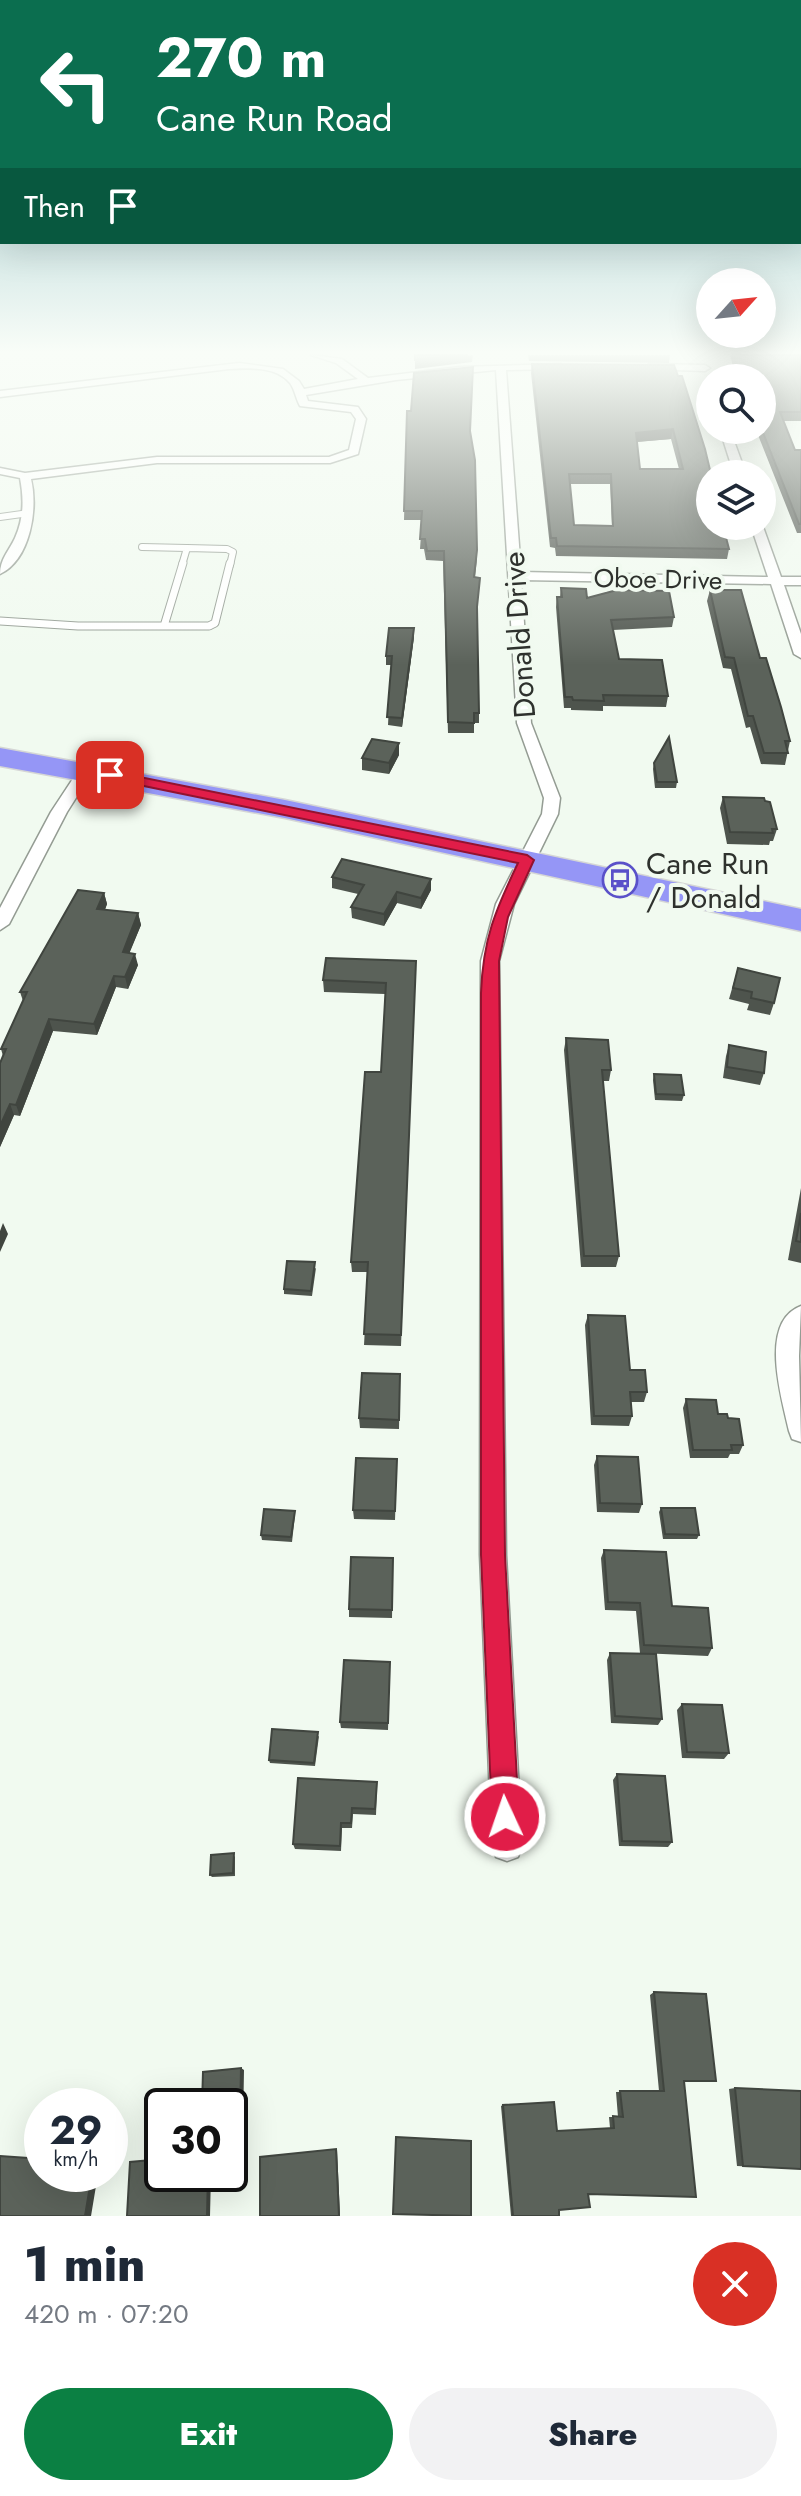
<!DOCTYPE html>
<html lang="en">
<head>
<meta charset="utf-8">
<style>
  body { margin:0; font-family:Jost,sans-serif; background:#f2f2f3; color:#1f2937; height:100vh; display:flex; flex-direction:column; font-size:30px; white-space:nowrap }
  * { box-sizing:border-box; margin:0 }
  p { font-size:26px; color:#747a83 }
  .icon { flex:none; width:44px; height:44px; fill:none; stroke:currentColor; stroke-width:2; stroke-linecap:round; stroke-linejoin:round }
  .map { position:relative; height:2216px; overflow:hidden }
  .details { display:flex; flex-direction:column; background:#fff; flex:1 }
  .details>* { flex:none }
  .banner { position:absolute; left:0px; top:0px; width:802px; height:244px; box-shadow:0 8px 32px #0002; background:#0b6e4f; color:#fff; overflow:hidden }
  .needle { width:52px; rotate:63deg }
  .fabs { position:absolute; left:696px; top:268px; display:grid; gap:16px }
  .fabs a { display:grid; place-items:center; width:80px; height:80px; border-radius:50%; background:#fff; box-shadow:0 8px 32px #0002; font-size:40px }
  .speed { position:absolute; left:24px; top:2088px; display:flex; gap:16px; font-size:40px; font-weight:700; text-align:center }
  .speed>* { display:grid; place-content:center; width:104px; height:104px; border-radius:50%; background:#fff; box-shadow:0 8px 32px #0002; line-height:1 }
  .speed small { font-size:20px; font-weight:400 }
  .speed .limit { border:4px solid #111; border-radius:12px; background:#fff; color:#111 }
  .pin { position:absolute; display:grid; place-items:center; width:68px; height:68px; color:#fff; margin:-34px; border-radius:16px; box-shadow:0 4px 12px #0006 }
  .me { position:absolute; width:88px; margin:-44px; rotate:357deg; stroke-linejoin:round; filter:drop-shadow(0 0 6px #0008) }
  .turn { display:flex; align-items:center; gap:28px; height:168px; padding:0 24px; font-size:36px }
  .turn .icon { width:104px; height:104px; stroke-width:2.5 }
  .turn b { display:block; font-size:56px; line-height:68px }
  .then { display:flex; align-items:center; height:76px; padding:0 24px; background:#0003; gap:16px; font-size:30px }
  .round { display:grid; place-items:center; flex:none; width:84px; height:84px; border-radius:42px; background:#f2f2f3 }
  .head { display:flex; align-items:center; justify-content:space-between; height:136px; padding:0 24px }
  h1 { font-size:48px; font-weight:800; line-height:60px }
  .primary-button { display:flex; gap:16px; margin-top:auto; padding:16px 24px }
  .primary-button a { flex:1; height:92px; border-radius:48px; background:#0b8043; color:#fff; font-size:32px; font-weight:800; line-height:92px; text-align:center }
  .primary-button a+a { background:#f2f2f3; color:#1f2937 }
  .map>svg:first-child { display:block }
</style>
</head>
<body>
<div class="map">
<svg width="801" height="2216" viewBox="0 0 801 2216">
  <rect width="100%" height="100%" fill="#f1faf0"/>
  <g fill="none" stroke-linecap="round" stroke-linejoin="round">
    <g stroke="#949c93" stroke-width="8">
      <path id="lane-far1" d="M0 517 29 513
        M142 547 187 548
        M182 565 187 548 227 549 233 552 230 565"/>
    </g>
    <g stroke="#949c93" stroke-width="9">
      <path id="lane" d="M0 621 78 626H209L215 623 230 563
        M164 626 183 563"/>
    </g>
    <g stroke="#949c93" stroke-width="3">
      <path id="street" d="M311 355 342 359 368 378 460 367 561 364 557 369 506 370 521 572 768 577 751 526 762 524 781 577H801V585H784L801 634V658L794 654 771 584 521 580 531 723 560 798 558 814 514 904 499 961 506 1555 522 1846 518 1857 507 1861 496 1857 492 1846 480 1555 481 961 496 904 542 814 544 798 517 723 496 370 396 380 306 395 308 401 358 407 366 419 358 454 330 463H157L31 479C38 508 31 559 0 574 0 559 9 551 15 538 24 518 24 499 20 478L0 474V468L25 473 157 457H329L349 450 356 419 351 412 300 406C296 399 295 390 290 383 276 366 248 368 229 369L0 397V391L239 363 283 369 299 381 304 389 358 379 336 363Z
        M649 364 705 365 710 368 705 371 645 369Z
        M720 430H730L746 474H734Z
        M85 766 93 771 67 812 9 924 0 930V908L51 812 80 768Z
        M801 1306 799 1356 801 1442 792 1439 789 1431C782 1399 758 1322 801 1306Z"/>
    </g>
    <g stroke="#d5d6d5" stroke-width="3">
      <path id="highway" d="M0 748 285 800 801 909V931L285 818 0 766Z"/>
    </g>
    <use href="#lane-far1" stroke="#fff" stroke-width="6"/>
    <use href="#lane" stroke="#fff" stroke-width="7"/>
    <use href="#street" fill="#fff" fill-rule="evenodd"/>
    <use href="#highway" fill="#9596f6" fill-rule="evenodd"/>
  </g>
  <path fill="#4e544d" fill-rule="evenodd" d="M528 355H670L669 363 529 361Z
    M730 355H801V421H783L795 450H801V533H797L756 430H762V378H736Z
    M532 364 674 365 729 549 727 559 556 556 555 548 550 547 531 373ZM671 439 679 469H640L637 442ZM570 484H610L612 526 574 525Z
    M407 411 470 431 477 559 475 577 479 713V723H474V733H448L443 561 426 560 424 549H420L422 520H404Z
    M561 588 587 598 674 617 672 627 613 630 619 659 668 696 666 707 603 706V711L571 710V708H564L556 607 557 597H560Z
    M710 590 760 658 790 741 785 765 761 764 750 727 746 728 731 669 723 668 707 601Z
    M414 637 402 727 388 725 391 665H386V656Z
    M399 743V755L389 774 362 770V758Z
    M654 763 677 782 676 788H655L653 769Z
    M723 797 777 829 773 841H770L769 845 727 844 720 808Z
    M332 877 431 879V890L421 909 397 903 384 926 352 918 351 907 358 894 332 888Z
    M104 893 107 904 105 910 138 913 141 925 129 953 138 965 128 989 116 987 97 1035 53 1031 20 1116 14 1115 0 1147V1063L3 1056 1 1049 23 1001 20 992Z
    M416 961 401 1346 364 1345 368 1272H352L351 1262 381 1072 385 994 324 992 323 980Z
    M738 968 774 1003 770 1015 747 1010 749 1004 729 999Z
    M566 1038 611 1070 609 1081H603L619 1256 616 1267H581L564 1050Z
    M729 1045 764 1073 760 1085 723 1078 726 1056Z
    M654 1074 684 1095 682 1101 655 1100 653 1080Z
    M801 1188V1263L788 1260Z
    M316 1268 312 1296 284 1294V1289Z
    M588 1315 647 1392 644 1402H631L632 1416 629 1426 591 1425 585 1325Z
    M400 1374 399 1429 360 1428 359 1418Z
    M686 1399 728 1418 743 1445 739 1454H730L728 1458H690L683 1408Z
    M597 1456 642 1504 639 1513 597 1512 594 1465Z
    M397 1459 395 1520 354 1519 353 1510Z
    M661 1508 699 1535 697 1539H663L659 1512Z
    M295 1511V1515L292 1542 262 1540 261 1535Z
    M604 1550 672 1606 712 1648 708 1656 640 1653 636 1611 605 1610 601 1558Z
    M393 1558 392 1618 349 1617V1609Z
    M610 1653 662 1719 658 1725 611 1723 607 1660Z
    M390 1662 388 1730 341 1728 340 1722Z
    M682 1704 729 1753 724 1759 682 1758 677 1710Z
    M319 1736 315 1766 270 1763 269 1760Z
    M617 1774 672 1842 668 1847 619 1846 613 1780Z
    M377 1788 376 1815 353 1814 352 1828H342L341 1851 295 1849 293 1844Z
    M235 1856V1876L212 1877 210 1875Z
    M654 1992 716 2081 710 2082H684L588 2194 559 2210V2216H511L501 2106 503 2105 557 2131 610 2128 609 2117H618L616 2092 659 2091 650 1995Z
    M735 2088 801 2169 737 2166 729 2089Z"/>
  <path fill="#40453f" d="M473 355 472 362 415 369V360Z
    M673 429 671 439 635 442 636 433Z
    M414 628V637L402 727V718Z
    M399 743V755L389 774V763Z
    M431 879V890L421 909V898Z
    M397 892V903L384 926V914Z
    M104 893 107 904 100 921 97 909Z
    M138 913 141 925 125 964 123 952Z
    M135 954 138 965 128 989 125 977Z
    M114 976 116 987 97 1035 94 1024Z
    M49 1019 53 1031 20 1116 16 1105Z
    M10 1104 14 1115 0 1147V1126Z
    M3 1223 8 1234 0 1252V1231Z
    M241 2068 244 2070 243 2125 240 2124Z
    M336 2149H337L340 2216H339Z
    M92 2174H98L91 2216H85Z
    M208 2174H211L210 2216H207Z"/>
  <path fill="#5b625a" stroke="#40453f" stroke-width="2" fill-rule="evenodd" d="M415 355H468L415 360Z
    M733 355H801V412H780L795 450H801V524H799L762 430V378H741Z
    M532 364 674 365 678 376H682L705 449 711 474 710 526H723L729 549 557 546 556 538H551ZM673 429 683 469H640L636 433ZM569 474H611L613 526 574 525Z
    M473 367 470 431 475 460 477 550 474 577 480 578 477 607 479 713H474V723L448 722 444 551H427L425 539H420L422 511H404L407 411H411L414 373Z
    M561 588 586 589 587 598 617 590 669 591 674 617 611 620 619 659 662 660 668 696 603 695 604 701 573 700 572 697H565L557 597H562Z
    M710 590H741L760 658H766L781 707 790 741H785L788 753H764L753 716H748L734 658 725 657Z
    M389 628H414L402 718 387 717 392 656H386Z
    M669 737 677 782H657L654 763Z
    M372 739 399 743 389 763 362 758Z
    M723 797 764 798 765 801 770 802 777 829H772L773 833 730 832Z
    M342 859 431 879 421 898 397 892 384 914 351 907 364 885 332 877Z
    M78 890 104 893 97 909 138 913 123 952 135 954 125 977 114 976 94 1024 49 1019 16 1105 10 1104 0 1126V1063L6 1049H1L27 992H20Z
    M326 958 416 961 401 1335 364 1334 368 1262H351L365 1072H381L386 983 323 980Z
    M738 968 780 978 774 1003 751 998 752 992 733 988Z
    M566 1038 608 1040 611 1070H602L619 1256H584Z
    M729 1045 766 1052 764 1073 727 1067Z
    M654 1074 681 1075 684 1095 656 1094Z
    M801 1213V1242L796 1241Z
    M287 1261 315 1262 311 1291 284 1289Z
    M588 1315 625 1316 630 1370H645L647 1392H630L632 1416H594Z
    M362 1373 400 1374 399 1420 359 1418Z
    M686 1399 716 1400 718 1414H727L728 1418 739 1419 743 1445H731L732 1450H693Z
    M597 1456 638 1457 642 1504 600 1503Z
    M356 1458 397 1459 395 1511 353 1510Z
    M661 1508H695L699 1535 665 1534Z
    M264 1509 295 1511 291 1537 261 1535Z
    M604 1550 666 1552 672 1606 708 1608 712 1648 644 1645 640 1603 608 1602Z
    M351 1557 393 1558 392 1610 349 1609Z
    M610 1653 656 1654 662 1719 615 1716Z
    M344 1660 390 1662 388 1723 340 1722Z
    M682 1704 722 1705 729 1753 687 1752Z
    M272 1729 318 1732 314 1763 269 1760Z
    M617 1774 665 1776 672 1842 622 1841Z
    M298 1778 377 1782 375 1809 352 1808 351 1823H341L340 1846 293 1844Z
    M234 1853 233 1873 210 1875 211 1855Z
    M654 1992 706 1994 716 2081H684L696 2197 588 2194 590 2207 559 2210V2216H513L503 2105 554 2102 557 2131 614 2128 613 2116 623 2117 620 2091H664Z
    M241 2068 240 2124 230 2125V2106H202L203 2072Z
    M735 2088 801 2091V2169L743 2166Z
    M396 2137 471 2141V2216L393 2214Z
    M336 2149 339 2216H260V2157Z
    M0 2156 42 2159V2174H92L85 2216H0Z
    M162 2159V2174H208L207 2216H127L130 2162Z"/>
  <linearGradient id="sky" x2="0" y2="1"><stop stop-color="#81babf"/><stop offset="0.53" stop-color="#f9fdf8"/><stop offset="1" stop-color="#f9fdf8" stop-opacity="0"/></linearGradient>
  <rect width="801" height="665" fill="url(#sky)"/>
  <path fill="#e11d48" stroke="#92132f" stroke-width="2" d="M110 771 527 855 534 860 508 917 499 961 505 1555 519 1817 515 1826 505 1830 496 1826 492 1817 481 1555V993C483 939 495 911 518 863L105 778 103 775Z"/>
  <defs>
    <g id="bus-ring" transform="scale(1.8)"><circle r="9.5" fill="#f1faf0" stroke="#5a51c9" stroke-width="1.5"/><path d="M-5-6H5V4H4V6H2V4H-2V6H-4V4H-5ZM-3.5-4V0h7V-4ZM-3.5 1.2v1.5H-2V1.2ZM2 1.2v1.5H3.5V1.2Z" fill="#5a51c9"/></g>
  </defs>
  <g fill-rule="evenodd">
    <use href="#bus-ring" x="620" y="880"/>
  </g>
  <g text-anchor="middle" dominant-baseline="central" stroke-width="8" stroke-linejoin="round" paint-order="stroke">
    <g font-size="26" fill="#2e312d" stroke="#f1faf0">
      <text transform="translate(658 579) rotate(1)">Oboe Drive</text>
    </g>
    <g font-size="30" fill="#2e312d" stroke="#f1faf0">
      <text transform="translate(519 635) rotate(-94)">Donald Drive</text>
    </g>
    <g font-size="30" fill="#2e312d" stroke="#f1faf0" text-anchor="start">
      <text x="646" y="863">Cane Run<tspan x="646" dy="34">/ Donald</tspan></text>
    </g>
  </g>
</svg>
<div class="fabs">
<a><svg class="needle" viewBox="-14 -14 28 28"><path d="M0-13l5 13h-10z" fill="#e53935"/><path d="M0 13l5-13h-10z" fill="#747a83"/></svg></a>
<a><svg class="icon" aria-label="search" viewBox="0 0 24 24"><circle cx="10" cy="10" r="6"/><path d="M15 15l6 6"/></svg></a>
<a><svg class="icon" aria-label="layers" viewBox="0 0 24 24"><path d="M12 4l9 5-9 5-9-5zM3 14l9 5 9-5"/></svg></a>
</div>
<div class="speed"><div>29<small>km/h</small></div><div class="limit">30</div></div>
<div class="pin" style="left:110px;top:775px;background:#d93025"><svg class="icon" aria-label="arrive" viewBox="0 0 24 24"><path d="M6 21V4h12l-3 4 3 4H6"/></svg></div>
<svg class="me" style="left:505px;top:1817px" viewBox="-20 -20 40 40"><circle r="17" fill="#e11d48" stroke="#fff" stroke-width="3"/><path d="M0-11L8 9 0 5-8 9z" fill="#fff"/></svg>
<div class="banner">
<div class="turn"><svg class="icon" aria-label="left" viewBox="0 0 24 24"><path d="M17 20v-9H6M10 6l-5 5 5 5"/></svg><div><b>270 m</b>Cane Run Road</div></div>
<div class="then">Then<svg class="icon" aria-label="arrive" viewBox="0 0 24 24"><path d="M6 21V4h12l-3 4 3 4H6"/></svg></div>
</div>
</div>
<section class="details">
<div class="head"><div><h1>1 min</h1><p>420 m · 07:20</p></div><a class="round" style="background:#d93025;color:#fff"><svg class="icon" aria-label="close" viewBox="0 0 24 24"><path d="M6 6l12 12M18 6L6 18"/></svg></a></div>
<div class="primary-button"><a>Exit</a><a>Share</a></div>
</section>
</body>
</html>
